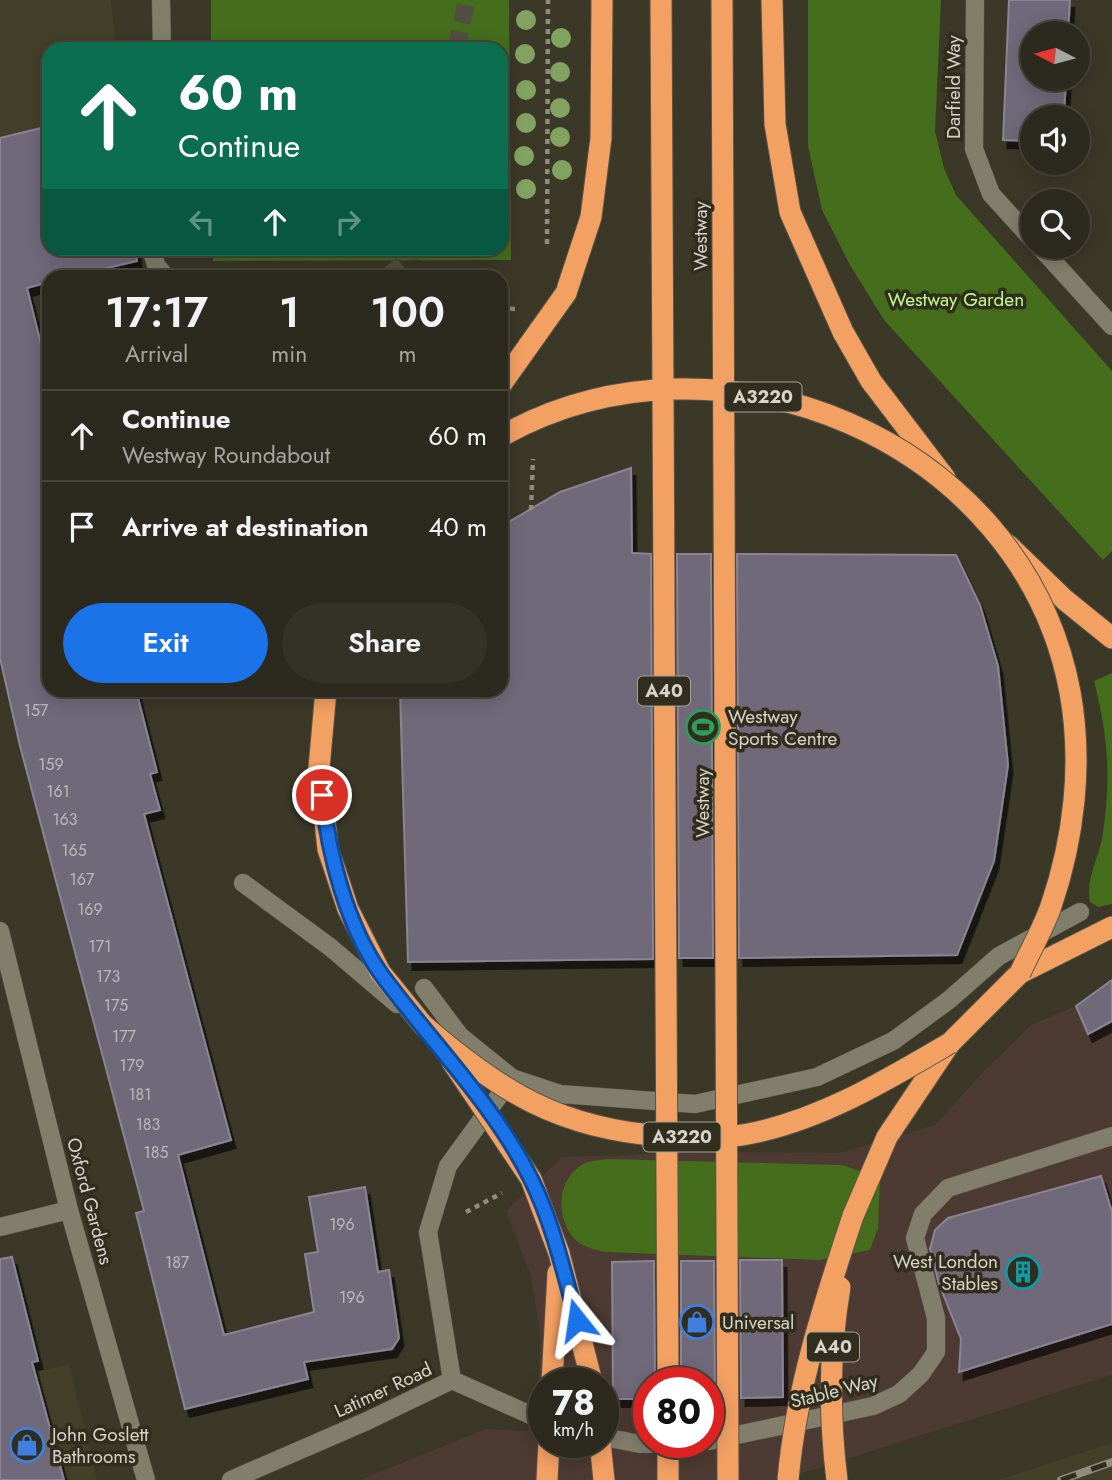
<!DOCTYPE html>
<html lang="en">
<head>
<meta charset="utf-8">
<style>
  body { margin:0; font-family:Jost,sans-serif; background:#343227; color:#f1f3f6; height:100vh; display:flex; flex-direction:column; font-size:26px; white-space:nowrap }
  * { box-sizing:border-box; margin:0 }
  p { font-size:23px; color:#a6a7a4 }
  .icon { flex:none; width:38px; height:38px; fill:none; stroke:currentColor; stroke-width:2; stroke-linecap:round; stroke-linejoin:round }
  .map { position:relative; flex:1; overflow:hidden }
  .drawer { position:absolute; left:42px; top:270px; width:466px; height:427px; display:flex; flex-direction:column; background:#2c2a1e; border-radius:21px; box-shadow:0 4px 18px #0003,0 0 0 2px #48463c }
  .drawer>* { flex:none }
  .hud { position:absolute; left:42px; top:42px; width:466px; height:214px; border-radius:21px; box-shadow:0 4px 18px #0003,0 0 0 2px #48463c; background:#0b6e4f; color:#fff; overflow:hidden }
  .needle { width:46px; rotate:276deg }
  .fabs { position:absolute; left:1020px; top:21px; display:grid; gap:14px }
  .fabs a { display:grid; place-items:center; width:70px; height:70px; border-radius:50%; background:#2c2a1e; box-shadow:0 4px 18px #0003,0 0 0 2px #48463c; font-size:35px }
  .speed { position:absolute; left:528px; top:1367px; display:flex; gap:14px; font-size:35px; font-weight:700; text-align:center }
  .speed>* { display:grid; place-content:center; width:91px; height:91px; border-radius:50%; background:#2c2a1e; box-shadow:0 4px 18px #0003,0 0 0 2px #48463c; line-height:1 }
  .speed small { font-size:18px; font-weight:400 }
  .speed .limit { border:10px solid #d22; background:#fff; color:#111 }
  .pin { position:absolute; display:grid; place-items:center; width:60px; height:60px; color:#fff; margin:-30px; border:4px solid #fff; border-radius:50%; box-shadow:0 2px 7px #0007 }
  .me { position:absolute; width:77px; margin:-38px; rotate:345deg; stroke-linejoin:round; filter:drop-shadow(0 0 5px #0008) }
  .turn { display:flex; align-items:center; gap:24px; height:147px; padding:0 21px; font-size:32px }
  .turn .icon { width:91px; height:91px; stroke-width:2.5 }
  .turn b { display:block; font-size:49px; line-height:60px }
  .lanes { display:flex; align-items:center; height:66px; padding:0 21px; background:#0003; justify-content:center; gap:35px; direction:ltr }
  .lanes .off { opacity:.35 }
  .eta { display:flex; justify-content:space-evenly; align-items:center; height:119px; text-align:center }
  .eta b { font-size:42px; font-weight:600; line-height:49px }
  .cta { display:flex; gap:14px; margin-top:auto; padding:14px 21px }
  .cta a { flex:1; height:80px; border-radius:42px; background:#1a73e8; color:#fff; font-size:28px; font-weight:600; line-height:80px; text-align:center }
  .cta a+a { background:#343227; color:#f1f3f6 }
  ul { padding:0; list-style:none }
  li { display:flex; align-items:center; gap:21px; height:91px; padding:0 21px; border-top:2px solid #48463c }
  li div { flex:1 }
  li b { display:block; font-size:26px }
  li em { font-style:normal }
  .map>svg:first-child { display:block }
</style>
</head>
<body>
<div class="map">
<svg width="1112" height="1480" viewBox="0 0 1112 1480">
  <defs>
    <filter id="shadow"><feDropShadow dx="4.5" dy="8" stdDeviation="0" flood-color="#0009"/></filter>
  </defs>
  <rect width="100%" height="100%" fill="#3b3828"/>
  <path fill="#433f28" d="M0 0H111L116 49H49V126L0 138Z
    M69 1364 97 1480H0V1382Z
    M1112 1443V1480H998Z"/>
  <path fill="#4d3a32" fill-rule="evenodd" d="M1112 981V1375L780 1480H360L486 1429 534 1431 541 1339 531 1276 506 1211 562 1157 716 1152 839 1153 935 1125 984 1071 1031 1025 1076 1006ZM544 1382H604V1442H544ZM649 1382H709V1442H649Z"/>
  <path fill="#446e1c" d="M211 0H509L511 260 213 261V248H500V49H211Z
    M808 0H941L935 131 944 168 956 195 1112 371V551L1103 560 884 320 850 265 822 210 808 146Z
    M1112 673V904L1098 907 1090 902C1085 879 1100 856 1103 833 1111 777 1108 735 1094 681Z
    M610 1159 842 1165 880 1178 878 1228 870 1250 819 1260 606 1252C595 1250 579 1246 572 1236 555 1213 558 1179 583 1164 590 1160 601 1160 610 1159Z"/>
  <path fill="#6f697a" stroke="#8a8495" stroke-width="2" filter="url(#shadow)" d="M1009 0H1070L1068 33H1032V79H1066L1064 117H1032V141L1003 140Z
    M49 126V248H136L137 261 73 276H49V282L27 288 49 376V690H136L157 772 150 774 160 810 144 814 231 1140 178 1155 224 1335 314 1312 305 1254 318 1252 309 1197 365 1187 378 1272 389 1270 399 1338 392 1349 304 1362 308 1379 185 1409 136 1213 144 1211 20 746 0 658V138Z
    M631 468 632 553 651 554 653 959 408 962 400 690H500V527L560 492Z
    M677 554H711L713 958H679Z
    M737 554 956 555 980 605 998 666 1008 765 994 861 957 955 739 958Z
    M1112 980V1021L1088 1034 1076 1006Z
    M1101 1176 1112 1212V1324L959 1372 961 1339 939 1284 930 1249 935 1230 948 1218Z
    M12 1257 38 1361 32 1362 64 1480H0V1259Z
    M740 1260H782L783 1397 741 1398Z
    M654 1261 655 1382H649V1399H613L612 1262Z
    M681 1261H714L715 1398H709V1382H681Z"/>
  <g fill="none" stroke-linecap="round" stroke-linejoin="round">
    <path stroke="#524f40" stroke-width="18" stroke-dasharray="18 9" stroke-linecap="butt" d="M456 49 467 0
      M388 276 408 260 410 248"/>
    <g stroke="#585548" stroke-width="19">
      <path id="minor" d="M161 0 162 49
        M975 0 974 149 991 194 1032 239
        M1040 247 1112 326
        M151 248 156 265 165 276
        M243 883 330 947 397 1004
        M0 931 69 1210 146 1480
        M424 988 460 1036 512 1078 560 1094 695 1104 817 1077 893 1041 949 1000 999 956 1080 912
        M0 1227 69 1210
        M452 1380 428 1232 448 1166 512 1078
        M452 1380 544 1421
        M604 1437 640 1444 702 1442
        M709 1441 873 1406 899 1394 921 1374 936 1352V1318L915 1238 923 1214 948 1188 1112 1136
        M231 1480 367 1421 452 1380"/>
    </g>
    <g stroke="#585548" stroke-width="23">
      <path id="highway" d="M772 0 775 124 790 212 843 332 871 381 945 478
        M566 293 591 217 601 138 602 0
        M1008 545 1065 600 1112 638
        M326 690 319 768 328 849 348 909 380 972 423 1025
        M853 1216 887 1137 950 1043 1020 973 1112 927
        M559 1253 592 1382
        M552 1382 558 1273
        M600 1442 604 1480
        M547 1480 549 1442"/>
    </g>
    <path stroke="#8f8c80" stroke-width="4.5" stroke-dasharray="5 5" stroke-linecap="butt" d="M547 244 548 0
      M500 308 516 309
      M531 510 533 459
      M466 1212 502 1193"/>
    <use href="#minor" stroke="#817e6c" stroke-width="18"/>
    <use href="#highway" stroke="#f3a063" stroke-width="21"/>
    <g stroke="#8f8c80" stroke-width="8">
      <path id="rail" d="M1061 1480 1112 1462"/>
    </g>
    <use href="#rail" stroke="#312e1e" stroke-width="5" stroke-dasharray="16" stroke-linecap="butt"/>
    <g stroke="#585548" stroke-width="23" stroke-linecap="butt">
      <path id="highway-bridge" d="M661 0 668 1382
        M722 0 728 1480
        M500 386 566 293
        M500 437C719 313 1023 440 1070 692 1083 763 1074 839 1051 906 1043 929 1030 951 1020 973
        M423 1025C499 1091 560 1129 663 1136 690 1137 721 1139 748 1134 821 1120 887 1080 950 1043
        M451 1060 531 1179 559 1253
        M668 1442V1480
        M788 1480C796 1389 824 1303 853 1216
        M837 1480C829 1416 829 1351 840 1287"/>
    </g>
    <use href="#highway-bridge" stroke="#f3a063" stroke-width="21"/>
  </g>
  <g fill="#82a360">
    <circle cx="526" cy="20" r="10"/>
    <circle cx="561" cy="38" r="10"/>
    <circle cx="525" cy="54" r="10"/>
    <circle cx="560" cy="72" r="10"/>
    <circle cx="526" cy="90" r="10"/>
    <circle cx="560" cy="108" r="10"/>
    <circle cx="526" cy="123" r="10"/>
    <circle cx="560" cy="137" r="10"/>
    <circle cx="524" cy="156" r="10"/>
    <circle cx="562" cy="170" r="10"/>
    <circle cx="526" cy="189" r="10"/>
  </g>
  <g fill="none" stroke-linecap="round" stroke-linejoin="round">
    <g stroke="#114b97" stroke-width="18">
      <path id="route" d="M322 795C329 855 346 924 381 974 431 1042 493 1103 531 1179 553 1223 564 1273 577 1320"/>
    </g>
    <use href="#route" stroke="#1a73e8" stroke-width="12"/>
  </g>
  <defs>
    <g id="stadium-ring" transform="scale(1.75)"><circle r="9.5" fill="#312e1e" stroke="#2e9e5b" stroke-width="1.5"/><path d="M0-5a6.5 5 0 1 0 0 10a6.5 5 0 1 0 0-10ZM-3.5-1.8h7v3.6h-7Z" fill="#2e9e5b"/></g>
    <g id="building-ring" transform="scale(1.75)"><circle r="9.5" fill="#312e1e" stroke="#0f9aa8" stroke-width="1.5"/><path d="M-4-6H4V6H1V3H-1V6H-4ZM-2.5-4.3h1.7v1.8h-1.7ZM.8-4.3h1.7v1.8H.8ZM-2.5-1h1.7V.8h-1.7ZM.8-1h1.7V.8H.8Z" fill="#0f9aa8"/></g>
    <g id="shop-ring" transform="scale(1.75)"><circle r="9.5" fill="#312e1e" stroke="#3f7fe0" stroke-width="1.5"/><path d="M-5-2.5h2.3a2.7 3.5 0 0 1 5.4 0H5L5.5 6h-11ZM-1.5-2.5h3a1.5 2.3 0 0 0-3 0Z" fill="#3f7fe0"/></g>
  </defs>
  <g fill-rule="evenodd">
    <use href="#stadium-ring" x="703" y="727"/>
    <use href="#building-ring" x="1023" y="1272"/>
    <use href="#shop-ring" x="697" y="1322"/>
    <use href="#shop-ring" x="27" y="1445"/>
  </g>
  <g text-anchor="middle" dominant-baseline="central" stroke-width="7" stroke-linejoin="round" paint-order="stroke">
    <g font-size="16" fill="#bcb8b6">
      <text x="36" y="710">157</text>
      <text x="51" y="764">159</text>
      <text x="58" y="791">161</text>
      <text x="65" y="819">163</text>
      <text x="74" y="850">165</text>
      <text x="82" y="879">167</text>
      <text x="90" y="909">169</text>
      <text x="100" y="946">171</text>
      <text x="108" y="976">173</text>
      <text x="116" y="1005">175</text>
      <text x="124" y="1036">177</text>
      <text x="132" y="1065">179</text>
      <text x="140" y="1094">181</text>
      <text x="148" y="1124">183</text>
      <text x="156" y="1152">185</text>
      <text x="342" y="1224">196</text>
      <text x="177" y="1262">187</text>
      <text x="352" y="1297">196</text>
    </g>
    <g fill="#312e1e" stroke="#a4a296" stroke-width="2">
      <rect x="724.5" y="382.5" width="77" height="29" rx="5"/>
      <rect x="638" y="676.5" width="52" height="29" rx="5"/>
      <rect x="643.5" y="1122.5" width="77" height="29" rx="5"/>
      <rect x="807" y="1332.5" width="52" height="29" rx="5"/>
    </g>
    <g font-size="18" font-weight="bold" fill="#d5d3ca">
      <text x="763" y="397">A3220</text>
      <text x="664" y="691">A40</text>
      <text x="682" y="1137">A3220</text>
      <text x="833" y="1347">A40</text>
    </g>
    <g font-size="19" fill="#d5d3ca" stroke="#312e1e">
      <text transform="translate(953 87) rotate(-90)">Darfield Way</text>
      <text transform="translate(700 236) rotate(-90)">Westway</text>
      <text transform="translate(702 803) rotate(-90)">Westway</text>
      <text transform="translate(90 1201) rotate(75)">Oxford Gardens</text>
      <text transform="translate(383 1390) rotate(-25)">Latimer Road</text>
      <text transform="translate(834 1391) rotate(-14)">Stable Way</text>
    </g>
    <g font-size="19" fill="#bcfa8e" stroke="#312e1e">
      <text x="956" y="299">Westway Garden</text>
    </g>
    <g font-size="19" fill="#d5d3ca" stroke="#312e1e" text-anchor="start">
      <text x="728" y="716">Westway<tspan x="728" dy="22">Sports Centre</tspan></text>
      <text x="998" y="1261" text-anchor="end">West London<tspan x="998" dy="22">Stables</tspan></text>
      <text x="722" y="1322">Universal</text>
      <text x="52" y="1434">John Goslett<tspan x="52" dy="22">Bathrooms</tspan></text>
    </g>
  </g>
</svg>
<div class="fabs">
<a><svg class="needle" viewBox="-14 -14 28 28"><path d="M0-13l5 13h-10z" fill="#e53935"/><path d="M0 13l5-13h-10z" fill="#a6a7a4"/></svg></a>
<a><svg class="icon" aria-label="sound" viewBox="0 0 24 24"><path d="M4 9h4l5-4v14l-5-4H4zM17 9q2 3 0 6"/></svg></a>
<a><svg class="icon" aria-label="search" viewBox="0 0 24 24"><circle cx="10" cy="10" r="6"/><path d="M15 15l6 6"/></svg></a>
</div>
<div class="speed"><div>78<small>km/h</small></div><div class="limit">80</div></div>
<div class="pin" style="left:322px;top:795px;background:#d93025"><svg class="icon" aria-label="arrive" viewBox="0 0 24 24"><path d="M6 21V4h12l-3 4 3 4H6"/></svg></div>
<svg class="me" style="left:577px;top:1320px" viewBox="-20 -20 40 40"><path d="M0-17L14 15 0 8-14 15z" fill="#1a73e8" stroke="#fff" stroke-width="4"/></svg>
<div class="hud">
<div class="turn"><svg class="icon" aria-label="ahead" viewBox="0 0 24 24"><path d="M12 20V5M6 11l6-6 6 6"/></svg><div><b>60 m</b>Continue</div></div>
<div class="lanes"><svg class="icon off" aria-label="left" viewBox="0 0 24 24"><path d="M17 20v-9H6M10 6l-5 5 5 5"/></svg><svg class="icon" aria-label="ahead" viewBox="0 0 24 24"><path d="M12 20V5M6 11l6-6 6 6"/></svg><svg class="icon off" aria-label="right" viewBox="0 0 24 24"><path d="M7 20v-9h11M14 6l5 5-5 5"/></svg></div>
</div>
<section class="drawer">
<div class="eta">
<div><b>17:17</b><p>Arrival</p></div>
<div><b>1</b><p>min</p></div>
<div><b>100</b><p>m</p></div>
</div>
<ul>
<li><svg class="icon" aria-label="ahead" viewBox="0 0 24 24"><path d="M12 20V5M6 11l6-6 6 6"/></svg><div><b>Continue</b><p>Westway Roundabout</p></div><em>60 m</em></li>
<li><svg class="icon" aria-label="arrive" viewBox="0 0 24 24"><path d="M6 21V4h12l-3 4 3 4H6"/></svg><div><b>Arrive at destination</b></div><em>40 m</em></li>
</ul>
<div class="cta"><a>Exit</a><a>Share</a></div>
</section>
</div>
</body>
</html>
